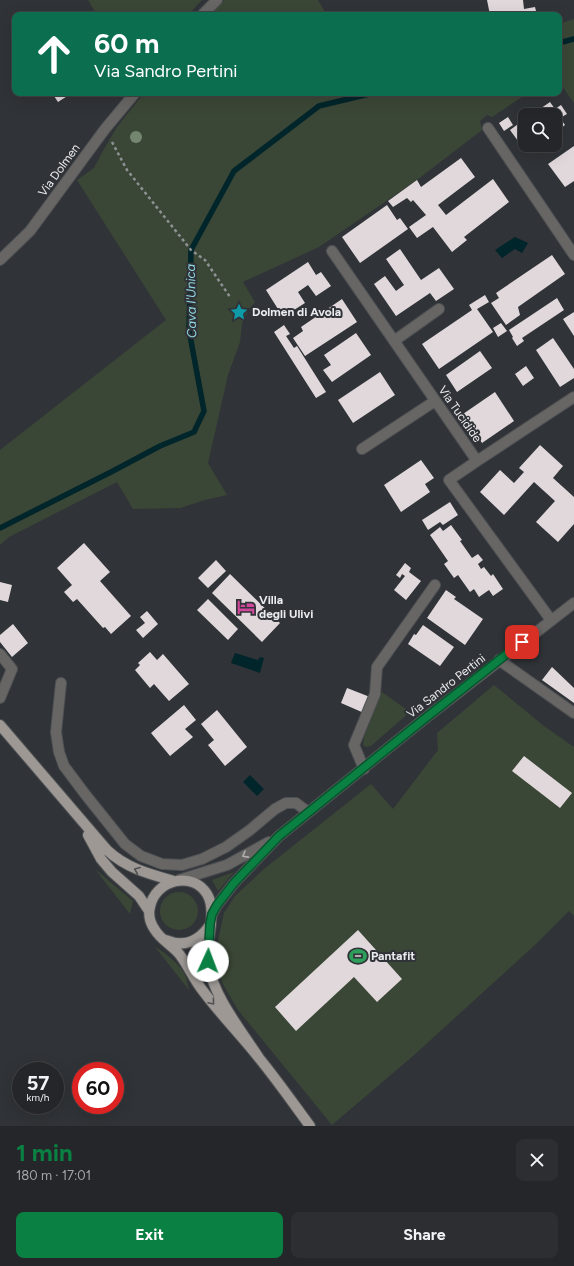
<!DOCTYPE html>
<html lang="en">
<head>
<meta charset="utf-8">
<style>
  body { margin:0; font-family:Figtree,sans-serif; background:#2c2e31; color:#f1f3f6; height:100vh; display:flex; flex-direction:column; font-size:15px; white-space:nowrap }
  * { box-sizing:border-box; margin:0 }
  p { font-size:13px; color:#a3a5a8 }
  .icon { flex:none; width:22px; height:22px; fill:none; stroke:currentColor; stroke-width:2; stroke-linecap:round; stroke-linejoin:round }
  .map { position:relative; height:1126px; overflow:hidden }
  .sheet { display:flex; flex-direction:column; background:#242629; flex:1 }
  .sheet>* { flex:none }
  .banner { position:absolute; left:12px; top:12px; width:550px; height:84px; border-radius:8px; box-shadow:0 4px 16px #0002,0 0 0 1px #414346; background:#0b6e4f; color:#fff; overflow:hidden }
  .buttons { position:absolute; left:518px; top:108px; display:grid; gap:8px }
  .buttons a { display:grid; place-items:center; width:44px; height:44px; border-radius:8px; background:#242629; box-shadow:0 4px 16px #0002,0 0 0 1px #414346; font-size:20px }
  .speed { position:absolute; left:12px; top:1062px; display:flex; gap:8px; font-size:20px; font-weight:700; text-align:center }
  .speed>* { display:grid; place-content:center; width:52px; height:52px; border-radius:50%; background:#242629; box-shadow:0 4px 16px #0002,0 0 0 1px #414346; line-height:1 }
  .speed small { font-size:10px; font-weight:400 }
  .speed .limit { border:6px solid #d22; background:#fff; color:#111 }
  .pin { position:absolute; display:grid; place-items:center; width:34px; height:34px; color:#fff; margin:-17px; border-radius:8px; box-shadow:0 2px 6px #0006 }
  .me { position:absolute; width:44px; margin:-22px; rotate:2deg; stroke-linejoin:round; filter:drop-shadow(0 0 3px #0008) }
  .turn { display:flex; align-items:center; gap:14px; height:84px; padding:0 16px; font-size:18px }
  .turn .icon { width:52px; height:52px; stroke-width:2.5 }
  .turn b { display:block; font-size:28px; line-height:34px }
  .round { display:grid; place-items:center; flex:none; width:42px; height:42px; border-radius:8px; background:#2c2e31 }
  .headline { display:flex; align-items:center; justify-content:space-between; height:68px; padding:0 16px }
  h1 { font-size:24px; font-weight:700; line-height:30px; color:#0b8043 }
  .action { display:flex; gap:8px; margin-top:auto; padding:8px 16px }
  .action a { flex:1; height:46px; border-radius:8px; background:#0b8043; color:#fff; font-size:16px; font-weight:700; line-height:46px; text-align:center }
  .action a+a { background:#2c2e31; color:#f1f3f6 }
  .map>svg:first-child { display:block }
</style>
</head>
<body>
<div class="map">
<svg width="574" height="1126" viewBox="0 0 574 1126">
  <rect width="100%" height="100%" fill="#303337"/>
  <path fill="#3b4736" d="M88 0H202L188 15H97Z
    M224 0H318L327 15H211Z
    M574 19V103L559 82V24Z
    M144 93H528L492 117 487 115 480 121 482 130 417 180 319 247 243 282 255 302 249 309 242 324 240 342 228 375 208 463 227 495 205 500 180 508 133 509 117 482 9 537 0 545V450L166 320 77 180 94 168 104 149 117 127Z
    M494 685 544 726 574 747V916L569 911 536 944 413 1056 332 1125 238 1010 224 986 216 968 215 954 224 913 235 896 264 869 371 784 393 809 438 750 437 733Z
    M382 692 410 712 371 746 366 747 363 745 364 737Z
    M95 869 133 901 130 914Z
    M234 872 218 891 212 880Z
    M160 911a19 19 0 1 1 38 0a19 19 0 1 1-38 0Z
    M155 947C166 953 181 965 186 977 187 981 188 986 189 990Z"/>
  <path fill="#00252a" d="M515 237 528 243 522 253 515 249 502 258 495 250Z
    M235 653 258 660 260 657 264 658 260 673 231 663Z
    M250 775 264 789 257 796 243 782Z"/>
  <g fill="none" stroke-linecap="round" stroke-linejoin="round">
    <path stroke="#00252a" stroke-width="5.5" d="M559 43 574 39
      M0 528 113 471 160 446 194 432 204 411 189 330 191 250 234 171 319 106 373 93"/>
  </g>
  <path fill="#e0d8db" d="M487 0H523L524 9 535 7 537 15H506V13L490 15Z
    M52 93H72L58 102Z
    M550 102 555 109 561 105 567 114 560 118 565 125 555 132V115H531Z
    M508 117 513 125 504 131 499 123Z
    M525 119V145H536L526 152 510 130Z
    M574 146V181L565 187 548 164Z
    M461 158 475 177 438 205 446 215 493 179 509 202 464 237 467 240 452 252 433 227 417 238 409 227 426 215 413 200 411 202 407 198 393 207 388 201 417 180 421 187Z
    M387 205 397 220 400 218 408 229 360 263 342 237Z
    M400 249 421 280 439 268 454 289 436 301 430 293 396 316 374 284 385 276 396 291 404 285 386 259Z
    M552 255 565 274 518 307 520 315 506 325 491 303 499 298 496 293Z
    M308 262 316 275 321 272 331 286 316 296 308 285 298 292 305 303 283 317 266 290Z
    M485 295 489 302 477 309 493 332 439 369 422 344 472 310 469 305Z
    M557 298 564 310 522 338 524 341 517 346 512 338 513 337 509 330Z
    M342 299 357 322 305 356 293 338 303 331 301 327Z
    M574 312V336L563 319Z
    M501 323 507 331 498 337 493 328Z
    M284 325 290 334 286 336 294 348 297 346 326 392 316 398 274 332Z
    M356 333 371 355 332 382 323 370 331 365 324 355Z
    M553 338 574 369V378L560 387 536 350Z
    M480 351 492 368 457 392 446 375Z
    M526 366 534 378 523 386 515 374Z
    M380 372 395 395 353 423 338 400Z
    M495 392 514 421 482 443 463 414Z
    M540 445 563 466 553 478 574 497V524L558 542 536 522 555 501 534 482 504 515 480 492 500 470 514 483 524 472 519 468Z
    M421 460 434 478 425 484 430 492 401 512 384 485Z
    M450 502 458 515 443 525 440 522 428 530 422 520Z
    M451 525 462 540 460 541 472 558 478 554 483 560 478 564 481 569 484 567 491 576 493 574 503 589 493 596 489 590 479 597 474 589 470 592 458 575 454 578 444 564 448 561 430 535 440 527 443 531Z
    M84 543 110 572 100 581 131 616 111 634 105 627 103 628 77 599 73 602 64 592 72 585 57 568Z
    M216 560 226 571 208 588 198 578Z
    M405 563 411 568 409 572 421 581 406 600 394 590 405 576 402 574 400 578 396 575Z
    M230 574 280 623 262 642 212 593Z
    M0 582 12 585 8 602 0 600Z
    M446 590 456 597 454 599 483 619 465 645 427 618Z
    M208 599 238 629 228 640 197 610Z
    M147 611 158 624 143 638 136 630 145 623 140 617Z
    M13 624 28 643 12 657 0 642V635Z
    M423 625 454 647 440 666 408 644 414 634 416 635Z
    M150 652 157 660 163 654 189 684 169 701 154 684 150 688 135 670 140 665 138 663Z
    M552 667 574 688V703L542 680Z
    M347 688 370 697 364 713 341 703Z
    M184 705 196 720 185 729 193 737 170 756 151 733Z
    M217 710 247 747 225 766 208 745 214 740 201 724Z
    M524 756 572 793 560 808 512 771Z
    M358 930 402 979 377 1002 354 977 296 1031 275 1007Z"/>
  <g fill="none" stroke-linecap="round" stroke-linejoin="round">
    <g stroke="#4e5154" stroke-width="12">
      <path id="minor" d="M202 15 217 0
        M488 128 574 255
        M332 251 477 461 449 480 551 620
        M0 260 30 231 105 129 135 93
        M394 341 439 309
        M362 449 435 401
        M477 461 574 397
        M0 654 12 669 0 698
        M499 660 574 713
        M61 683 56 732 59 752 64 766 85 794 125 844 141 856 162 864 182 865 202 859 226 847 250 830 275 809 286 803H296L308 812
        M364 769 354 745 375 694 377 667 435 585
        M179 880 227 865 269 842
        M212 914 217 905 234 883 279 836 428 716 574 603"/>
    </g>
    <g stroke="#4e5154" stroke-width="12">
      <path id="major" d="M0 725 107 850C126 868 149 874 174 881
        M88 835 101 859 112 872 139 896 149 911
        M166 940C185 948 199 941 210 925
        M259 1058C241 1030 213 996 208 963 205 942 218 912 207 894 192 870 155 880 150 907 148 915 150 923 155 930 161 940 173 946 180 955 189 967 194 980 203 991 220 1014 241 1035 259 1058 277 1080 293 1103 310 1126"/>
    </g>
    <path stroke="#8f9295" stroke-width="2.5" stroke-dasharray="3 3" stroke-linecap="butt" d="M112 142 127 170 191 250 205 260 230 297"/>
    <use href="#minor" stroke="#686664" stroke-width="10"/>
    <use href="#major" stroke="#9d9894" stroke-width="10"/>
  </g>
  <circle fill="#74866f" cx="136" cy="137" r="6"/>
  <defs><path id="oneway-chevron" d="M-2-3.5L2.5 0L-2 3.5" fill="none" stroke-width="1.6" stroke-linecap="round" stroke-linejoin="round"/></defs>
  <use stroke="#b0b0b0" href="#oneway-chevron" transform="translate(245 855) rotate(151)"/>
  <g stroke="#515153">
    <use href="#oneway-chevron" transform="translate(137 870) rotate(-157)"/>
    <use href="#oneway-chevron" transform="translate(212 1002) rotate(50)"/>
  </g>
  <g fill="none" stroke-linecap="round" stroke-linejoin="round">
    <g stroke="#07532c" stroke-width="10">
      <path id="route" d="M208 961 210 924 212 914 217 905 234 883 279 836 428 716 522 642"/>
    </g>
    <use href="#route" stroke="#0b8043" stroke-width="7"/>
  </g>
  <defs>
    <g id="sight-bare" transform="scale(1.38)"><path d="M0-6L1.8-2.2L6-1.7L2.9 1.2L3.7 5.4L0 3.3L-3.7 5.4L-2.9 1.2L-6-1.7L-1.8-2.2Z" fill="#0f9aa8" stroke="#303337" stroke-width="2.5" paint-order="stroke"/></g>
    <g id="hotel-bare" transform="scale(1.38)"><path d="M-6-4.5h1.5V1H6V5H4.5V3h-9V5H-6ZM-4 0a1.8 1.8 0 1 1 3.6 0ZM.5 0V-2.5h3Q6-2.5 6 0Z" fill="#d1479c" stroke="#303337" stroke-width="2.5" paint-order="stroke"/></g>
    <g id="stadium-bare" transform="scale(1.38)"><path d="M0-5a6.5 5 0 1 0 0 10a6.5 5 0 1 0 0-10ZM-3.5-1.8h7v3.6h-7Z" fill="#2e9e5b" stroke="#303337" stroke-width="2.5" paint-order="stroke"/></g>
  </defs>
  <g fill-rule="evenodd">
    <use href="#sight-bare" x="239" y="312"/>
    <use href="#hotel-bare" x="246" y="607"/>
    <use href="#stadium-bare" x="358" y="956"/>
  </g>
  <g text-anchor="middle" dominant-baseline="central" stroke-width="4" stroke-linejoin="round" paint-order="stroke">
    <g font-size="12" fill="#eaecef" stroke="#303337">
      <text transform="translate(59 170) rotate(-54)">Via Dolmen</text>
      <text transform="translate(460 414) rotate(55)">Via Tucidide</text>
      <text transform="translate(446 686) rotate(-38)">Via Sandro Pertini</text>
    </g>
    <g font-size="12" font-weight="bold" fill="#eaecef" stroke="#303337" text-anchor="start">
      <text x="252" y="312">Dolmen di Avola</text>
      <text x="259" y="600">Villa<tspan x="259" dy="14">degli Ulivi</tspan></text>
      <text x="371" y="956">Pantafit</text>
    </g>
    <g font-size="13" font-style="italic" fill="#8ed4df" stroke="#303337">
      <text transform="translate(191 301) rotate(-91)">Cava l'Unica</text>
    </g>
  </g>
</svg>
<div class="buttons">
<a><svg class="icon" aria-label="search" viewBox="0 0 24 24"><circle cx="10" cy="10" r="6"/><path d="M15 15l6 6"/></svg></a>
</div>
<div class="speed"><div>57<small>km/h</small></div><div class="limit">60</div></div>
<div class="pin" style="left:522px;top:642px;background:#d93025"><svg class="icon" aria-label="arrive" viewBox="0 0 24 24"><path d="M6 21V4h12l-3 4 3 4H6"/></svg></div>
<svg class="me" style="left:208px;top:961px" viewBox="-20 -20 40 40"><circle r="19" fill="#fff"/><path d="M0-13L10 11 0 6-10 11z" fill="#0b8043"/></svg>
<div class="banner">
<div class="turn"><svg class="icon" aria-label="ahead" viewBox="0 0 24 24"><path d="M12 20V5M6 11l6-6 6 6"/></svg><div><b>60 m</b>Via Sandro Pertini</div></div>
</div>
</div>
<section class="sheet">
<div class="headline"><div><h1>1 min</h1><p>180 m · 17:01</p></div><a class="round"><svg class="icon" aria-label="close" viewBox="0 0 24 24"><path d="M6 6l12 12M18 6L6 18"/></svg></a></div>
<div class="action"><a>Exit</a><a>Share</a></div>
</section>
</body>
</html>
